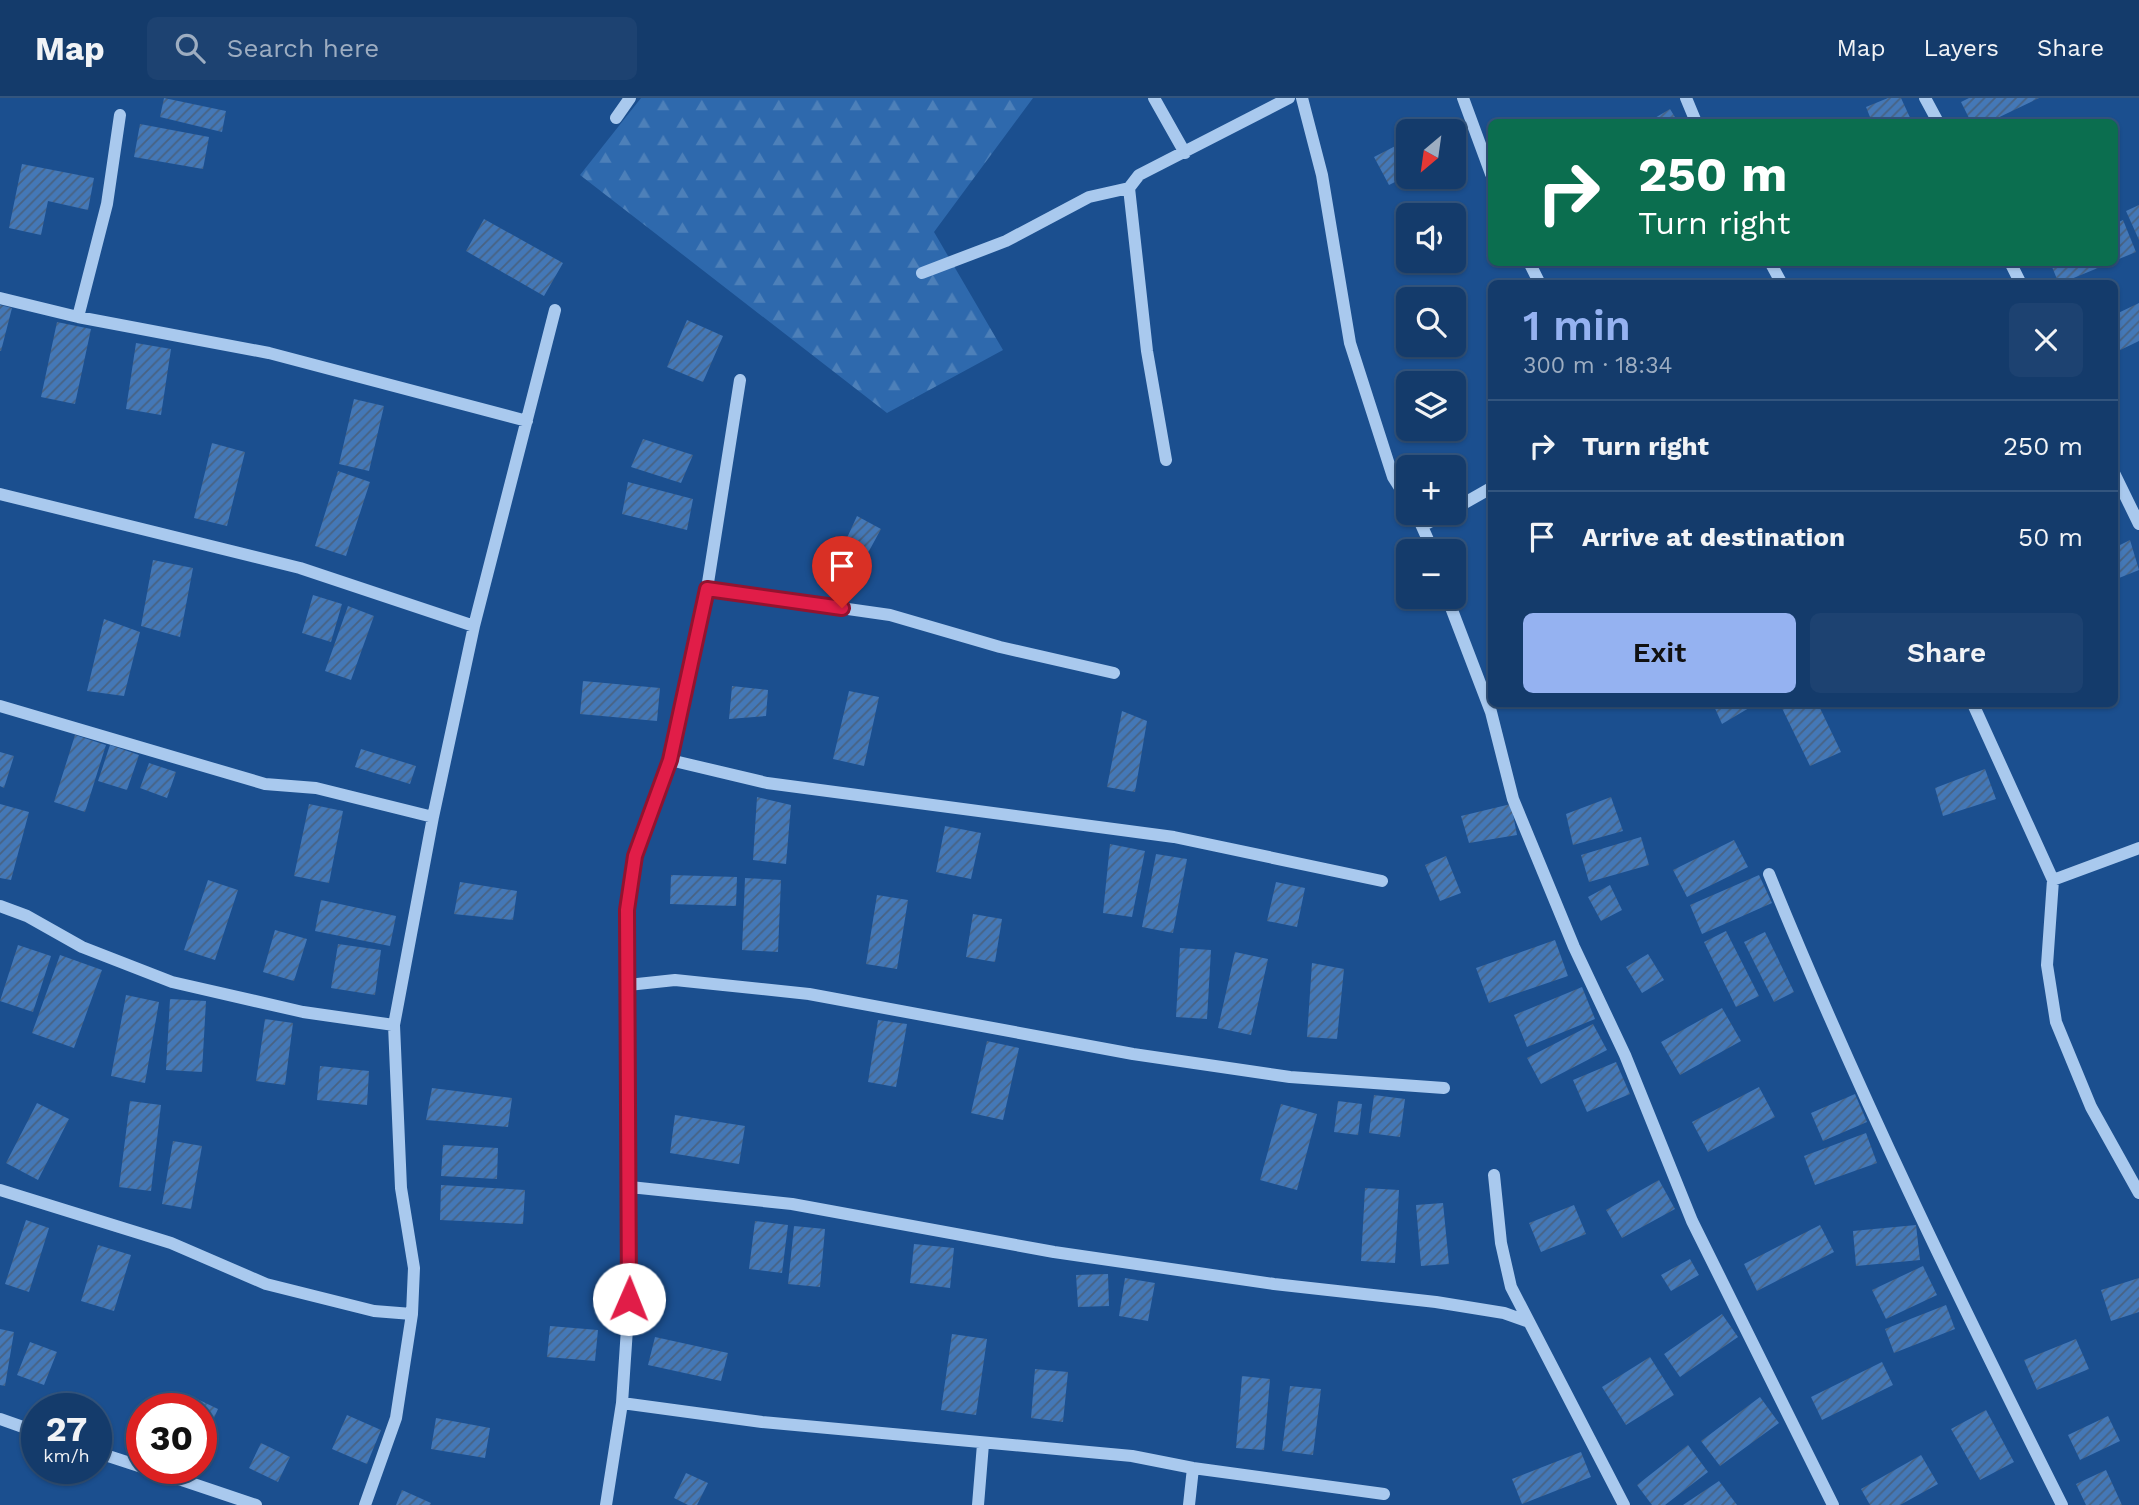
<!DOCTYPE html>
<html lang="en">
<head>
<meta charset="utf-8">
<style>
  body { margin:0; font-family:"Work Sans",sans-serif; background:#1d4271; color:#f1f3f6; height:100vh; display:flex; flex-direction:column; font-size:26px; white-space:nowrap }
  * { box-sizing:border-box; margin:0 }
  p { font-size:23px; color:#9dadc1 }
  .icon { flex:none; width:38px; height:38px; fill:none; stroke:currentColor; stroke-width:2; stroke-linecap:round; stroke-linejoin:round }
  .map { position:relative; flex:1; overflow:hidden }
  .details { position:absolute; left:1488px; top:182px; width:630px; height:427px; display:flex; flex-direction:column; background:#143b6b; border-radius:10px; box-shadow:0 2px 5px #0004,0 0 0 2px #33557e }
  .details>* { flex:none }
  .hud { position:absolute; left:1488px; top:21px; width:630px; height:147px; border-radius:10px; box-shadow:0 2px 5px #0004,0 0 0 2px #33557e; background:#0b6e4f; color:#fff; overflow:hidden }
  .needle { width:46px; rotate:209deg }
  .fabs { position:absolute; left:1396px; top:21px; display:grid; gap:14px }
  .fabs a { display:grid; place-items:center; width:70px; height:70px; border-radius:10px; background:#143b6b; box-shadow:0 2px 5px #0004,0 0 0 2px #33557e; font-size:35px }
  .speed { position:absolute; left:21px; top:1295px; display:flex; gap:14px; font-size:35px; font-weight:700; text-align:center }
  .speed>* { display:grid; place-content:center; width:91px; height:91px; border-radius:50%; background:#143b6b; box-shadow:0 2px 5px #0004,0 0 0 2px #33557e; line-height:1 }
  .speed small { font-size:18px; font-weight:400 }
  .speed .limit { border:10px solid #d22; background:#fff; color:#111 }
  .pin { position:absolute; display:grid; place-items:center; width:60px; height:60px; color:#fff; margin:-72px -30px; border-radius:50% 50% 50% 0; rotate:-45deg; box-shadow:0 0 7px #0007 }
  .pin .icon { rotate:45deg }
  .me { position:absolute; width:77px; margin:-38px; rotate:1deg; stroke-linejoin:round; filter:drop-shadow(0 0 5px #0008) }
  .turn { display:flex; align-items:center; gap:24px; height:147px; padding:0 35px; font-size:32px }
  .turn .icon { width:91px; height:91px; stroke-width:2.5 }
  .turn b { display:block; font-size:49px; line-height:60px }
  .round { display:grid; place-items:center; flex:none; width:74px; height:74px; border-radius:10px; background:#1d4271 }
  .overview { display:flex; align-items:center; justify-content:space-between; height:119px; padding:0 35px }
  h1 { font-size:42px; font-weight:600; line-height:52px; color:#95b2f1 }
  .action { display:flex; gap:14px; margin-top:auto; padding:14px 35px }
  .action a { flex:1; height:80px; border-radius:10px; background:#95b2f1; color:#111; font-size:28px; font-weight:600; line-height:80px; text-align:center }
  .action a+a { background:#1d4271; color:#f1f3f6 }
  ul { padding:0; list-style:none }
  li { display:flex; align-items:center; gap:21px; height:91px; padding:0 35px; border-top:2px solid #33557e }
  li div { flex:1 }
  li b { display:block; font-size:26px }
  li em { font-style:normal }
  header { display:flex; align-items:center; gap:42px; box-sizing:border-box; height:98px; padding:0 35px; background:#143b6b; border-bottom:2px solid #33557e }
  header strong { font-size:33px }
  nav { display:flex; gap:38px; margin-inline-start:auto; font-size:24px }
  .search { width:490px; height:63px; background:#1d4271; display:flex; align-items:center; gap:18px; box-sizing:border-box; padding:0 24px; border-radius:10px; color:#9dadc1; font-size:26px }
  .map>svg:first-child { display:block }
</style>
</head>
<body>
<header>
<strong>Map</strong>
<div class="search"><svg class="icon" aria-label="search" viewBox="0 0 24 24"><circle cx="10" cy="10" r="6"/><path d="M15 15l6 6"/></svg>Search here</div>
<nav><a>Map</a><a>Layers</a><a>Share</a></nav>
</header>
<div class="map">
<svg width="2139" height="1407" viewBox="0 0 2139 1407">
  <defs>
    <pattern id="forest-firs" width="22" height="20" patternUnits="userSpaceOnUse" patternTransform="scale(1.75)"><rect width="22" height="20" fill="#2e69ad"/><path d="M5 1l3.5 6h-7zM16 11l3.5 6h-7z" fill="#4d80b9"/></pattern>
    <pattern id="building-hatch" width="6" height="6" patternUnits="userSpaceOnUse" patternTransform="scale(1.75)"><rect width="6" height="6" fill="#4478b7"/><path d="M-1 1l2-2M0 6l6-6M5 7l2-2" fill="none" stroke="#486282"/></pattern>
  </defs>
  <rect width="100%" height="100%" fill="#1b4f8f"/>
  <path fill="url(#forest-firs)" d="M641 0H1033L934 134 1003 252 887 315 580 77Z"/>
  <path fill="url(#building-hatch)" d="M164 0 226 13 222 34 160 19Z
    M1888 0H1901L1912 24H1872L1866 9Z
    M1969 0H2039L1989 24H1971L1961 4Z
    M1670 11 1678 24H1648Z
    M1446 21 1452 33H1423Z
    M140 26 209 39 203 71 134 59Z
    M1409 41V77L1389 87 1374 59Z
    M22 66 94 80 88 112 48 103 41 137 9 130Z
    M2139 107V142L2126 113Z
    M484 121 563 165 544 198 466 153Z
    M2123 122 2136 154 2114 163V126Z
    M2050 164H2110V165L2059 186Z
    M2139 205V243L2114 255V217Z
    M0 207 12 210 1 253H0Z
    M687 222 723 238 703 284 667 269Z
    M57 224 91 231 75 306 41 299Z
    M136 245 171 251 161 317 126 311Z
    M354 301 384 308 369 373 339 366Z
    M643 341 693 357 681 385 631 369Z
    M212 345 245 354 227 428 194 420Z
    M338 373 370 384 346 458 315 448Z
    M628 384 693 401 687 432 622 416Z
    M857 418 881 431 857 475 836 464Z
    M2130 442 2139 472 2114 482V450Z
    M153 462 193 470 180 539 141 528Z
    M313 497 342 506 331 544 302 535Z
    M348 508 374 518 351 582 325 573Z
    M104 521 140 534 124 598 87 593Z
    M583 583 660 590 657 623 580 616Z
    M732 588 768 592 766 618 729 621Z
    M849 593 879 599 864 668 833 661Z
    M1713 606H1748L1749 610 1722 626Z
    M1780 606H1818L1841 654 1810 668Z
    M1122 613 1147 623 1135 694 1107 689Z
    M75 637 106 647 85 714 54 704Z
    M110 647 139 657 127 692 98 683Z
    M361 651 416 668 410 686 355 669Z
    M0 654 14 658 4 690 0 688Z
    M149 665 176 674 167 700 140 690Z
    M1985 671 1996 701 1943 718 1935 690Z
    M757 699 791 707 786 766 753 762Z
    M1611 699 1623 733 1573 747 1566 716Z
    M0 706 29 714 11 782 0 780Z
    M309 706 343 713 329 785 294 778Z
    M1511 706 1517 737 1469 745 1461 718Z
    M945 728 981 735 971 781 936 774Z
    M1641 739 1649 767 1589 784 1581 757Z
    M1734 742 1748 769 1687 799 1673 772Z
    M1110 746 1145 753 1132 819 1103 815Z
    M1156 756 1187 761 1173 835 1142 829Z
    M1446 758 1461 795 1440 803 1425 767Z
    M671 777 737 779 736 808 670 806Z
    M1759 777 1772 805 1702 836 1690 807Z
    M745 780 781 782 778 854 742 852Z
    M208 782 238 792 215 862 184 852Z
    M460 784 517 793 513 822 454 816Z
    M1276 784 1305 790 1297 829 1267 823Z
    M1610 787 1622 812 1601 823 1588 799Z
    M877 797 908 802 897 871 866 866Z
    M321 802 396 818 390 848 315 833Z
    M973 816 1002 821 995 864 966 859Z
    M275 832 307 841 294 883 263 874Z
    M1726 833 1759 898 1736 909 1704 844Z
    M1765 834 1794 894 1774 904 1744 844Z
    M1555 842 1568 878 1489 905 1476 870Z
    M338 846 381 852 375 897 331 890Z
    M18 847 51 858 33 914 0 903Z
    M1180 850 1211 852 1207 921 1176 919Z
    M1235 854 1268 861 1251 937 1218 930Z
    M1648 856 1664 882 1642 895 1626 869Z
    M60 857 102 872 74 950 32 935Z
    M1312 865 1344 871 1337 941 1307 939Z
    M1582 889 1595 921 1527 949 1514 917Z
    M126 897 159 904 145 985 111 978Z
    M170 901 206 903 202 974 166 972Z
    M1722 910 1741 943 1680 977 1661 944Z
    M265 921 293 925 285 987 256 983Z
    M878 922 907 926 896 989 868 984Z
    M1593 926 1607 952 1541 986 1527 960Z
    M987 943 1019 950 1003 1022 971 1015Z
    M1616 964 1630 996 1587 1014 1573 982Z
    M320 968 369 973 367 1007 317 1002Z
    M1759 989 1775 1019 1708 1054 1692 1024Z
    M432 990 512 1000 508 1029 426 1022Z
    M1855 996 1867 1024 1823 1043 1811 1015Z
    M1374 997 1405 1001 1400 1039 1369 1035Z
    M130 1003 161 1007 151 1093 119 1089Z
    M1338 1003 1362 1006 1358 1037 1334 1034Z
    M37 1005 69 1021 38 1082 6 1065Z
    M1281 1006 1317 1016 1297 1092 1260 1082Z
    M675 1017 745 1028 739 1066 670 1055Z
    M1866 1035 1877 1065 1815 1087 1804 1058Z
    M173 1043 202 1048 191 1111 162 1106Z
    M443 1047 498 1050 497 1081 441 1078Z
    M1659 1082 1675 1111 1622 1140 1606 1112Z
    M441 1087 525 1092 523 1126 440 1122Z
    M1365 1090 1399 1092 1395 1165 1361 1163Z
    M1443 1105 1449 1166 1421 1168 1416 1107Z
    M1574 1107 1586 1136 1541 1154 1529 1125Z
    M26 1122 49 1130 29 1194 5 1186Z
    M755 1123 788 1127 782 1175 749 1171Z
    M1820 1127 1834 1154 1757 1193 1744 1166Z
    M1916 1127 1920 1162 1856 1168 1853 1133Z
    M794 1128 825 1131 820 1189 788 1186Z
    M914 1146 954 1150 950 1190 910 1185Z
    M98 1147 131 1157 114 1213 81 1203Z
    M1690 1161 1699 1177 1671 1193 1661 1177Z
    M1923 1168 1937 1197 1886 1221 1872 1192Z
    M1108 1176 1109 1208 1078 1209 1076 1177Z
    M1125 1180 1155 1185 1148 1223 1119 1218Z
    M2139 1180V1214L2111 1223 2101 1192Z
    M1946 1207 1955 1231 1894 1255 1885 1231Z
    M1722 1216 1738 1239 1680 1279 1664 1256Z
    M550 1228 598 1232 595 1263 547 1259Z
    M0 1231 14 1234 5 1288 0 1287Z
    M952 1236 987 1241 976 1317 941 1312Z
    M655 1239 728 1255 721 1283 648 1267Z
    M2076 1241 2089 1271 2037 1292 2024 1262Z
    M30 1244 57 1254 44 1287 17 1277Z
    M1650 1259 1674 1297 1626 1327 1602 1289Z
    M1882 1264 1893 1287 1822 1322 1811 1299Z
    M1035 1271 1068 1274 1063 1324 1031 1320Z
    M1242 1278 1270 1281 1264 1352 1236 1350Z
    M1290 1288 1321 1291 1313 1357 1282 1353Z
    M1760 1299 1779 1325 1720 1368 1701 1343Z
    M195 1300 218 1311 201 1349V1311H191Z
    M1986 1312 2014 1364 1980 1382 1951 1331Z
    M347 1317 381 1332 367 1366 332 1351Z
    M2108 1318 2120 1343 2080 1362 2068 1337Z
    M436 1320 490 1330 485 1360 431 1351Z
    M261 1345 290 1359 278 1384 249 1370Z
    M1688 1347 1708 1374 1665 1407H1652L1637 1387Z
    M1581 1354 1591 1379 1522 1406 1512 1381Z
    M1921 1357 1938 1386 1900 1407H1870L1861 1391Z
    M2106 1372 2122 1407H2086L2076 1386Z
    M686 1375 708 1385 697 1407H688L674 1400Z
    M1719 1383 1737 1407H1683Z
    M402 1392 431 1405 430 1407H396Z"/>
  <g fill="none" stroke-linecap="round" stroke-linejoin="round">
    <path stroke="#a9c9ee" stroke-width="12" d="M1154 0 1185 55
      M1302 0 1322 77 1350 245 1393 379 1409 404
      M1463 0 1491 76
      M1686 0 1696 24
      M1925 0 1938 24
      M616 20 630 0
      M1529 164 1540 186
      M1770 164 1782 186
      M2010 164 2021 186
      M922 175 1006 143 1089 99 1129 90
      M0 200 78 219 269 255 527 323
      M78 219 107 106 120 17
      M1166 362 1147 253 1129 90 1139 77 1289 0
      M2114 375 2139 426
      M0 396 300 470 474 528
      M1454 411 1491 390
      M1416 415 1433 453
      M1424 427 1447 415
      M707 491 740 282
      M1447 499 1491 614 1513 701 1574 849 1625 957 1692 1123 1833 1407
      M1973 606 2053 782 2047 867 2056 924 2091 1009 2139 1095
      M0 608 265 686 316 690 433 719
      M670 662 767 685 1174 739 1382 783
      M1769 776C1856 990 1958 1200 2062 1407
      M2053 782 2139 750
      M0 808 27 818 82 849 172 884 303 914 394 927
      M628 887 675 882 809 896 1133 956 1290 979 1444 990
      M1494 1077 1501 1145 1511 1189 1624 1407
      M630 1089 792 1106 1054 1154 1274 1186 1436 1204 1504 1215 1529 1224
      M0 1092 171 1145 266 1186 374 1213 412 1216
      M622 1305 762 1324 1132 1358 1193 1370 1384 1396
      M0 1321 37 1334
      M96 1354 142 1369
      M146 1370 256 1407
      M365 1407 396 1320 412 1216 414 1170 401 1090 394 927 433 719 474 528 555 212
      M606 1407 622 1305 629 1201 627 812 635 758 670 662 707 491 890 517 1000 549 1114 575
      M978 1407 983 1346
      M1189 1407 1193 1370"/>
  </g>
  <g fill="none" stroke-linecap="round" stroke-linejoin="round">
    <g stroke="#92132f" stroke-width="18">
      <path id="route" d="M629 1201 627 812 635 758 670 662 707 491 842 510"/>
    </g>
    <use href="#route" stroke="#e11d48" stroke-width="12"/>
  </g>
</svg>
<div class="fabs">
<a><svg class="needle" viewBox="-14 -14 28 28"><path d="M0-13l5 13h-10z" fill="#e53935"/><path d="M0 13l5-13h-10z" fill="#9dadc1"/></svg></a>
<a><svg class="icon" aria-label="sound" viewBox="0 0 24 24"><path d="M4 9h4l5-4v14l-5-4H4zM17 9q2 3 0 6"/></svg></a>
<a><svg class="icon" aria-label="search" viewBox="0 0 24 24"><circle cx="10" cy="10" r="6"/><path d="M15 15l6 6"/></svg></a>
<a><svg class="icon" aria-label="layers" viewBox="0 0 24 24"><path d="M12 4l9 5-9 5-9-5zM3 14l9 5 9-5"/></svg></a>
<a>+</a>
<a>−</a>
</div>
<div class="speed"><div>27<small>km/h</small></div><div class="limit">30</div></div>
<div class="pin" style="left:842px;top:510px;background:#d93025"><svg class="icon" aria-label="arrive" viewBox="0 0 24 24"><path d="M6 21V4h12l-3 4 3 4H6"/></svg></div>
<svg class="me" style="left:629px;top:1201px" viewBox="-20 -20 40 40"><circle r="19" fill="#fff"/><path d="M0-13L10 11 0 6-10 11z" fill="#e11d48"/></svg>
<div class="hud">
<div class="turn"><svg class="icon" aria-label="right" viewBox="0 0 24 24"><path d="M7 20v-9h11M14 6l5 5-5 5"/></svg><div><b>250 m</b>Turn right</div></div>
</div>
<section class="details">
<div class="overview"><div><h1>1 min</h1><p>300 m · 18:34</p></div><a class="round"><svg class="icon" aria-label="close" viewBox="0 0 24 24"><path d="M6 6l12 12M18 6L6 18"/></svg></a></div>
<ul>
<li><svg class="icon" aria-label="right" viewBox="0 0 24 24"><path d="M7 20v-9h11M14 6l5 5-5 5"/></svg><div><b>Turn right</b></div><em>250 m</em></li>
<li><svg class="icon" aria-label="arrive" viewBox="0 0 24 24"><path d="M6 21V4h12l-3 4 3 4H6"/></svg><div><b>Arrive at destination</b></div><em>50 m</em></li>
</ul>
<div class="action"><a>Exit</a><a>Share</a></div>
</section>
</div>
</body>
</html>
